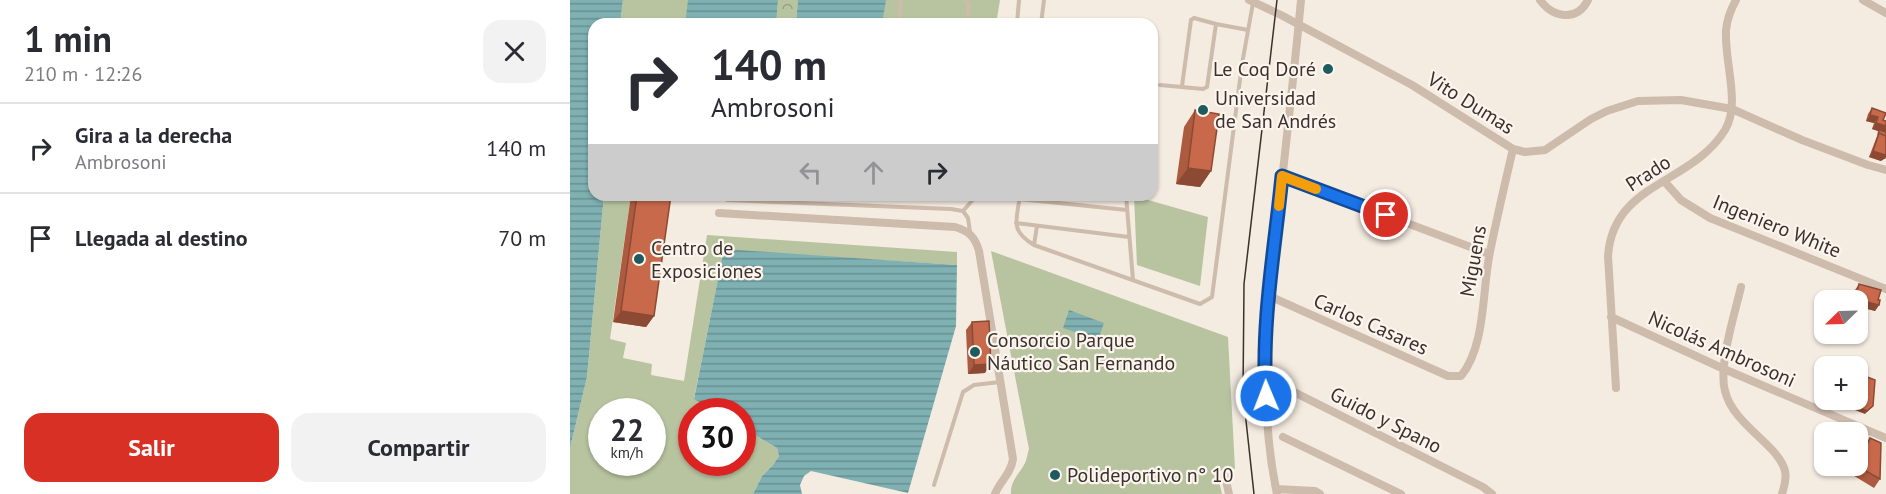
<!DOCTYPE html>
<html lang="es">
<head>
<meta charset="utf-8">
<style>
  body { margin:0; font-family:"PT Sans",sans-serif; background:#f2f2f3; color:#2b2b33; height:100vh; display:flex; flex-direction:column; font-size:22px; white-space:nowrap }
  * { box-sizing:border-box; margin:0 }
  p { font-size:20px; color:#7c7c81 }
  .icon { flex:none; width:33px; height:33px; fill:none; stroke:currentColor; stroke-width:2; stroke-linecap:round; stroke-linejoin:round }
  .map { position:relative; flex:1; overflow:hidden }
  .sheet { display:flex; flex-direction:column; background:#fff; width:570px }
  .sheet>* { flex:none }
  .hud { position:absolute; left:18px; top:18px; width:570px; height:183px; border-radius:18px; box-shadow:0 2px 4px #0004; background:#fff; color:#2b2b33; overflow:hidden }
  .needle { width:39px; rotate:247deg }
  .tools { position:absolute; left:1244px; top:290px; display:grid; gap:12px }
  .tools a { display:grid; place-items:center; width:54px; height:54px; border-radius:12px; background:#fff; box-shadow:0 2px 4px #0004; font-size:30px }
  .speed { position:absolute; left:18px; top:398px; display:flex; gap:12px; font-size:30px; font-weight:700; text-align:center }
  .speed>* { display:grid; place-content:center; width:78px; height:78px; border-radius:50%; background:#fff; box-shadow:0 2px 4px #0004; line-height:1 }
  .speed small { font-size:15px; font-weight:400 }
  .speed .limit { border:9px solid #d22; background:#fff; color:#111 }
  .pin { position:absolute; display:grid; place-items:center; width:51px; height:51px; color:#fff; margin:-26px; border:3px solid #fff; border-radius:50%; box-shadow:0 2px 6px #0007 }
  .me { position:absolute; width:66px; margin:-33px; rotate:359deg; stroke-linejoin:round; filter:drop-shadow(0 0 4px #0008) }
  .turn { display:flex; align-items:center; gap:21px; height:126px; padding:0 24px; font-size:27px }
  .turn .icon { width:78px; height:78px; stroke-width:2.5 }
  .turn b { display:block; font-size:42px; line-height:51px }
  .lanes { display:flex; align-items:center; height:57px; padding:0 24px; background:#0003; justify-content:center; gap:30px; direction:ltr }
  .lanes .off { opacity:.35 }
  .round { display:grid; place-items:center; flex:none; width:63px; height:63px; border-radius:18px; background:#f2f2f3 }
  .headline { display:flex; align-items:center; justify-content:space-between; height:102px; padding:0 24px }
  h1 { font-size:36px; font-weight:700; line-height:45px }
  .button { display:flex; gap:12px; margin-top:auto; padding:12px 24px }
  .button a { flex:1; height:69px; border-radius:18px; background:#d93025; color:#fff; font-size:24px; font-weight:700; line-height:69px; text-align:center }
  .button a+a { background:#f2f2f3; color:#2b2b33 }
  ul { padding:0; list-style:none }
  li { display:flex; align-items:center; gap:18px; height:90px; padding:0 24px; border-top:2px solid #e1e1e2 }
  li div { flex:1 }
  li b { display:block; font-size:22px }
  li em { font-style:normal }
  main { display:flex; flex:1; min-height:0 }
  .map>svg:first-child { display:block }
</style>
</head>
<body>
<main>
<section class="sheet">
<div class="headline"><div><h1>1 min</h1><p>210 m · 12:26</p></div><a class="round"><svg class="icon" aria-label="close" viewBox="0 0 24 24"><path d="M6 6l12 12M18 6L6 18"/></svg></a></div>
<ul>
<li><svg class="icon" aria-label="right" viewBox="0 0 24 24"><path d="M7 20v-9h11M14 6l5 5-5 5"/></svg><div><b>Gira a la derecha</b><p>Ambrosoni</p></div><em>140 m</em></li>
<li><svg class="icon" aria-label="arrive" viewBox="0 0 24 24"><path d="M6 21V4h12l-3 4 3 4H6"/></svg><div><b>Llegada al destino</b></div><em>70 m</em></li>
</ul>
<div class="button"><a>Salir</a><a>Compartir</a></div>
</section>
<div class="map">
<svg width="1316" height="494" viewBox="0 0 1316 494">
  <defs>
    <pattern id="forest-crowns" width="20" height="18" patternUnits="userSpaceOnUse" patternTransform="scale(1.5)"><rect width="20" height="18" fill="#b8c4a0"/><path d="M2 6a3 3 0 1 1 6 0M12 15a3 3 0 1 1 6 0" fill="none" stroke="#97a083"/></pattern>
    <pattern id="water-rules" width="6" height="5" patternUnits="userSpaceOnUse" patternTransform="scale(1.5)"><rect width="6" height="5" fill="#7fb0b2"/><path d="M0 2.5h6" fill="none" stroke="#699091"/></pattern>
  </defs>
  <rect width="100%" height="100%" fill="#f4ebe1"/>
  <path fill="url(#forest-crowns)" d="M208 0H228L226 24H206Z"/>
  <path fill="#b8c4a0" fill-rule="evenodd" d="M53 0H208L206 24H50Z
    M228 0H430L426 24H226Z
    M34 195H61L40 339 56 343 53 358 82 364 81 375 114 381 137 235 387 252V265L154 250 124 398 145 411H122V462H172L173 428 207 448 209 456 203 465 192 476 183 494H0V448L17 377ZM32 411H82V462H32Z
    M564 196 638 217 630 286 567 265Z
    M421 251 658 337 665 469H655L650 471 648 477 652 494H441C440 482 448 475 454 465 457 460 457 455 459 449Z"/>
  <path fill="url(#water-rules)" d="M0 0H53L50 24H24V195H34L17 377 0 448Z
    M118 0H208L206 24H115Z
    M228 0H316L312 24H226Z
    M154 249 387 265 386 326 338 493 241 471 234 476 230 485 232 494H183L192 476 203 465 209 456 207 448 173 428 172 411H145L124 399Z
    M499 310 534 323 528 340 493 328Z"/>
  <g fill="none" stroke-linecap="round" stroke-linejoin="round">
    <path stroke="#cdbbac" stroke-width="4" d="M395 0 399 5 397 24
      M329 24 331 0
      M447 24 449 0
      M471 24 474 0
      M590 85 633 89 637 87 646 24
      M612 86 621 20 624 18 646 24 678 30
      M154 195 157 200 381 209 393 211 398 218 400 232
      M450 195C447 220 439 230 464 245L630 304 642 297 672 64 683 3
      M556 195 563 280
      M449 199 557 210
      M393 211 407 195
      M446 223 559 237
      M464 245 467 226
      M364 485 393 392 404 385 430 382"/>
    <path stroke="#cdbbac" stroke-width="8" d="M679 0 711 15 842 85 943 149 955 152 975 150 1021 119 1037 111 1068 101 1111 100 1162 109 1232 140 1298 165 1316 170
      M970 0C983 18 1007 22 1018 0
      M1293 0 1316 13
      M712 176 919 254
      M1094 181 1111 200 1140 218 1316 289
      M149 213 385 227C399 231 405 237 409 251L443 459C441 474 430 481 425 494
      M1171 287C1165 313 1148 366 1155 391 1163 425 1209 445 1215 471 1217 479 1214 487 1212 494
      M699 296 878 376H891C916 346 912 289 920 252 927 217 935 183 943 149
      M1041 317 1154 369 1316 438
      M694 377 913 487 922 494
      M1046 388 1038 256C1043 182 1121 185 1155 130 1171 104 1154 61 1156 30 1157 20 1161 9 1166 0
      M713 437 831 494
      M655 476 659 494
      M706 489 745 491 750 494
      M707 494C688 405 697 316 707 227 715 151 724 76 731 0"/>
    <path stroke="#3b302b" stroke-width="1.5" d="M684 494 673 393 674 284 707 0"/>
  </g>
  <path fill="#ac5a40" d="M1302 108 1313 120 1311 161 1299 157 1309 131 1302 129 1304 123 1296 121 1298 114Z
    M625 110 641 171 630 187 606 184 614 127Z
    M61 195H101L84 316 76 327 43 322Z
    M1289 284 1308 300 1309 305 1305 311 1287 306V300H1282L1285 290Z
    M402 322 415 373 398 374 396 330Z
    M1300 438 1310 479 1304 488 1281 474 1286 465H1287V462L1294 447Z"/>
  <path fill="#8c4a34" d="M1300 115 1308 117 1304 123 1296 121Z
    M1306 123 1316 126V134L1302 129Z
    M1303 151 1316 154V158L1311 161 1299 157Z
    M618 168 641 171 630 187 606 184Z
    M1285 299 1309 305 1305 311 1287 306V300H1284Z
    M51 311 84 316 76 327 43 322Z
    M421 364 415 373 398 374 404 365Z
    M1274 402 1303 406 1295 414 1272 405Z"/>
  <path fill="#c8694b" stroke="#8c4a34" stroke-width="1.5" d="M1302 108 1316 113 1313 120 1316 121V126L1306 123 1308 117 1300 115Z
    M625 110 649 114 641 171 618 168Z
    M1309 130 1316 132V136L1309 133 1308 135Z
    M1309 133 1316 136V154L1315 155 1303 151Z
    M67 195H101L84 316 51 311Z
    M1289 284 1311 290 1308 300H1310L1309 305 1285 299Z
    M419 321 421 364 404 365 402 322Z
    M1287 373 1305 380 1303 406 1297 411 1274 402 1275 399H1287Z
    M1300 438 1311 443 1310 479 1287 466Z"/>
  <g fill="none" stroke-linecap="round" stroke-linejoin="round">
    <g stroke="#114b97" stroke-width="15">
      <path id="route" d="M696 396C691 323 705 248 712 176L816 215"/>
    </g>
    <use href="#route" stroke="#1a73e8" stroke-width="10"/>
    <path stroke="#f59e0b" stroke-width="10" d="M709 206 712 176 746 189"/>
  </g>
  <g fill="#1f5a5e" stroke="#fbf5ee" stroke-width="2">
    <circle cx="758" cy="69" r="6"/>
    <circle cx="633" cy="110" r="6"/>
    <circle cx="69" cy="259" r="6"/>
    <circle cx="405" cy="352" r="6"/>
    <circle cx="485" cy="475" r="6"/>
  </g>
  <g text-anchor="middle" dominant-baseline="central" stroke-width="4.5" stroke-linejoin="round" paint-order="stroke">
    <g font-size="20" fill="#3b302b" stroke="#fbf5ee" text-anchor="start">
      <text x="746" y="69" text-anchor="end">Le Coq Doré</text>
      <text x="645" y="98">Universidad<tspan x="645" dy="23">de San Andrés</tspan></text>
      <text x="81" y="248">Centro de<tspan x="81" dy="23">Exposiciones</tspan></text>
      <text x="417" y="340">Consorcio Parque<tspan x="417" dy="23">Náutico San Fernando</tspan></text>
      <text x="497" y="475">Polideportivo n° 10</text>
    </g>
    <g font-size="20" fill="#3b302b" stroke="#fbf5ee">
      <text transform="translate(901 103) rotate(32)">Vito Dumas</text>
      <text transform="translate(1078 173) rotate(-33)">Prado</text>
      <text transform="translate(1207 226) rotate(22)">Ingeniero White</text>
      <text transform="translate(903 261) rotate(-80)">Miguens</text>
      <text transform="translate(801 324) rotate(24)">Carlos Casares</text>
      <text transform="translate(1152 349) rotate(24)">Nicolás Ambrosoni</text>
      <text transform="translate(816 420) rotate(27)">Guido y Spano</text>
    </g>
  </g>
</svg>
<div class="tools">
<a><svg class="needle" viewBox="-14 -14 28 28"><path d="M0-13l5 13h-10z" fill="#e53935"/><path d="M0 13l5-13h-10z" fill="#7c7c81"/></svg></a>
<a>+</a>
<a>−</a>
</div>
<div class="speed"><div>22<small>km/h</small></div><div class="limit">30</div></div>
<div class="pin" style="left:816px;top:215px;background:#d93025"><svg class="icon" aria-label="arrive" viewBox="0 0 24 24"><path d="M6 21V4h12l-3 4 3 4H6"/></svg></div>
<svg class="me" style="left:696px;top:396px" viewBox="-20 -20 40 40"><circle r="17" fill="#1a73e8" stroke="#fff" stroke-width="3"/><path d="M0-11L8 9 0 5-8 9z" fill="#fff"/></svg>
<div class="hud">
<div class="turn"><svg class="icon" aria-label="right" viewBox="0 0 24 24"><path d="M7 20v-9h11M14 6l5 5-5 5"/></svg><div><b>140 m</b>Ambrosoni</div></div>
<div class="lanes"><svg class="icon off" aria-label="left" viewBox="0 0 24 24"><path d="M17 20v-9H6M10 6l-5 5 5 5"/></svg><svg class="icon off" aria-label="ahead" viewBox="0 0 24 24"><path d="M12 20V5M6 11l6-6 6 6"/></svg><svg class="icon" aria-label="right" viewBox="0 0 24 24"><path d="M7 20v-9h11M14 6l5 5-5 5"/></svg></div>
</div>
</div>
</main>
</body>
</html>
